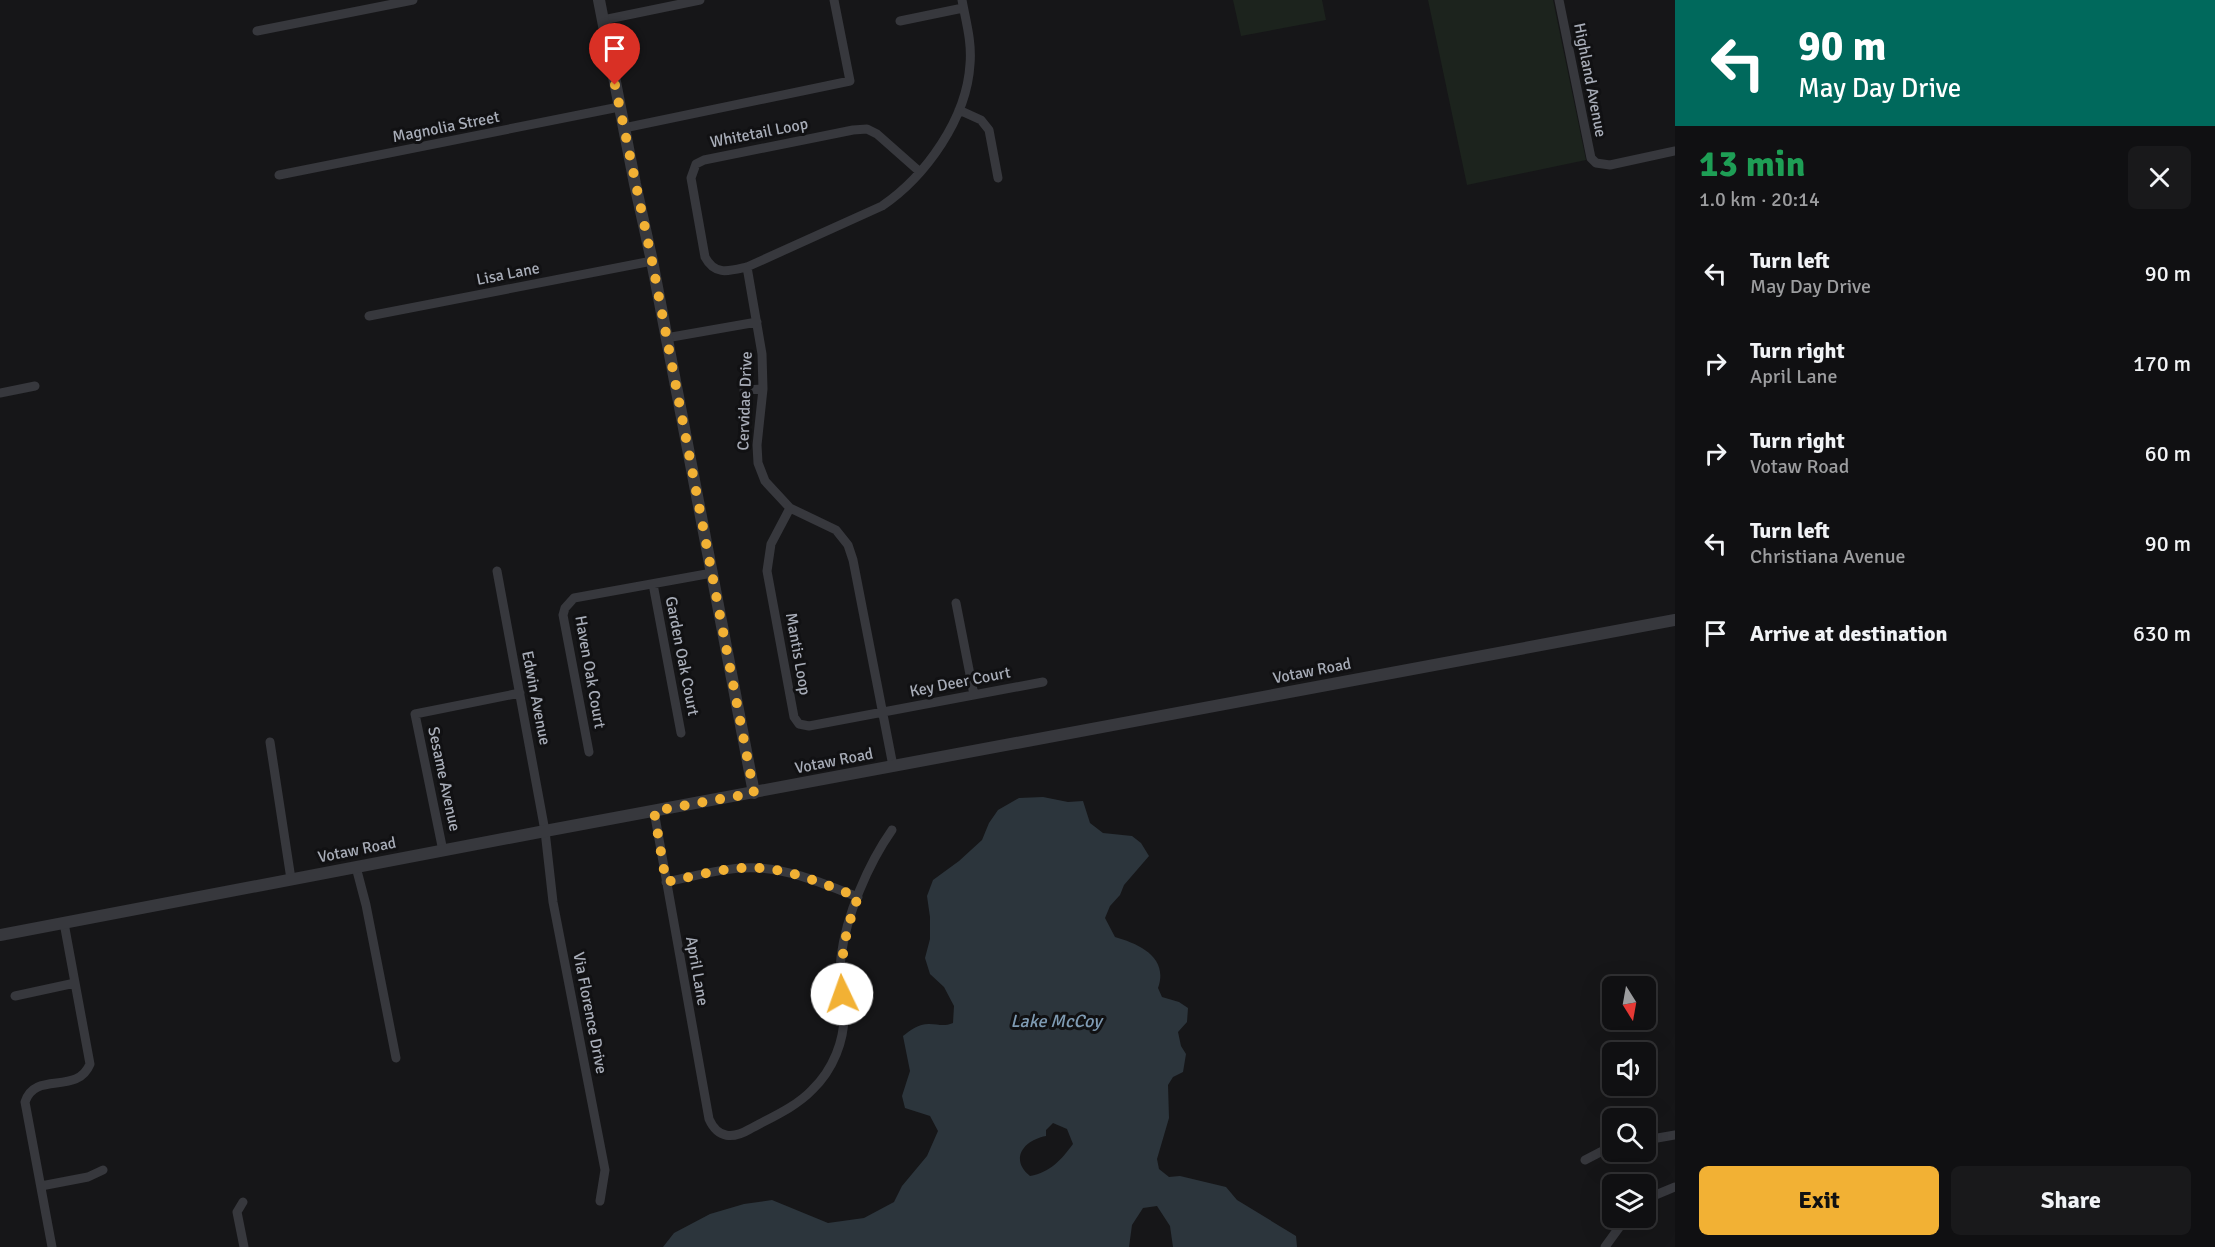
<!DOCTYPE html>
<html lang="en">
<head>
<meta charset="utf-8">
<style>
  body { margin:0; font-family:Signika,sans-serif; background:#19191b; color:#f1f3f6; height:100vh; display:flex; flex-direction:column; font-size:22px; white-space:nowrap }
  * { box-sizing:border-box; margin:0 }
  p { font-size:20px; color:#9c9d9f }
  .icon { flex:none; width:33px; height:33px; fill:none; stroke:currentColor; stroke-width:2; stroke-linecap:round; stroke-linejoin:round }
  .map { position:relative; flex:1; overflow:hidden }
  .side { display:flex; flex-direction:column; background:#101012; width:540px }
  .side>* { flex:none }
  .top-card { background:#00695c; color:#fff; overflow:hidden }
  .needle { width:39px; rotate:169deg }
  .buttons { position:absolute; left:1602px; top:976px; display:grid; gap:12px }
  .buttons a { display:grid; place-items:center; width:54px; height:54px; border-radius:9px; background:#101012; box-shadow:0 6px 24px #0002,0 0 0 2px #303032; font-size:30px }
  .pin { position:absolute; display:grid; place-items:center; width:51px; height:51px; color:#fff; margin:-62px -26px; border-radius:50% 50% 50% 0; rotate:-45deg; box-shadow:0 0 6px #0007 }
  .pin .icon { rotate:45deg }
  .me { position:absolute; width:66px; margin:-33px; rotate:357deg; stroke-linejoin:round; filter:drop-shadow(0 0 4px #0008) }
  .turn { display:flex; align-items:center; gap:21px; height:126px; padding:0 24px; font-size:27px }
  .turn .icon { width:78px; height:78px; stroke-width:2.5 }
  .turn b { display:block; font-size:42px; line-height:51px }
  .round { display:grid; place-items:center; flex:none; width:63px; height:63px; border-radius:9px; background:#19191b }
  .headline { display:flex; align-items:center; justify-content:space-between; height:102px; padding:0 24px }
  h1 { font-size:36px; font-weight:800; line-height:45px; color:#1e9e55 }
  .button { display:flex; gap:12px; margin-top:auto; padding:12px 24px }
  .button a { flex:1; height:69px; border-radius:9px; background:#f2b134; color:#111; font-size:24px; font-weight:800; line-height:69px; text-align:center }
  .button a+a { background:#19191b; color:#f1f3f6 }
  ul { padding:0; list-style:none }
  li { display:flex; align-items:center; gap:18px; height:90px; padding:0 24px }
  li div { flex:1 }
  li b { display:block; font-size:22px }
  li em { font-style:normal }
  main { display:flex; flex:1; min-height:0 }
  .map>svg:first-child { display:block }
</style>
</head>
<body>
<main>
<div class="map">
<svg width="1675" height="1247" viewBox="0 0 1675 1247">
  <rect width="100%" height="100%" fill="#161618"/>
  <path fill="#1c231d" d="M1233 0H1322L1326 20 1241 36Z
    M1428 0H1553L1586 160 1467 185Z"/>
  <path fill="#2c353c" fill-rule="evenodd" d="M1043 797 1068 802 1083 801 1090 823 1103 833 1132 836 1141 843 1149 856 1124 885 1120 895 1110 906 1105 918 1115 937C1139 944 1169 957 1158 988L1162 997 1179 1002 1188 1008 1187 1022 1178 1032 1181 1046 1186 1054 1183 1072 1173 1077 1168 1085 1169 1118 1157 1159 1159 1169 1169 1177 1180 1176 1226 1187 1237 1200 1296 1236 1297 1247H1173L1170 1226 1157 1206 1143 1208 1132 1225 1129 1247H663L674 1233 710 1214 744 1204 772 1200 828 1223 864 1218 894 1202 902 1186 927 1156 938 1131 930 1116 905 1108 902 1096 910 1071 903 1036C911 1030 918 1024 929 1024 939 1024 943 1027 953 1023L954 1006 944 987 930 974 925 958 930 939V917L927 896 933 880 959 861 982 840 989 823 998 810 1019 798ZM1053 1123 1067 1129 1073 1144C1061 1160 1051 1172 1030 1176 1009 1159 1024 1140 1046 1136V1130Z"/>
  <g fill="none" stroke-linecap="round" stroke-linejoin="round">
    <path stroke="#37383d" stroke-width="9" d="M1559 0 1591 158 1596 163 1610 165 1675 151
      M603 20 700 0
      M900 21 963 8
      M257 31 413 0
      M959 110 981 120 989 130 998 178
      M624 128 850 81 834 0
      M920 172 877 134 867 129 853 130 704 160 696 164 691 178 705 257C715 276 729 271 747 267L882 206C926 176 967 118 970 64 972 42 966 22 962 0
      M279 175 619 107
      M747 267 762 354 763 389 757 445 758 463 765 481 790 508 836 530 848 545 853 560 893 766
      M369 316 652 261
      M666 338 757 322
      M744 390 763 389
      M0 393 35 386
      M790 508 771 544 767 571 794 717 799 724 809 726 1043 682
      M497 571 545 831 553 902 605 1170 600 1201
      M653 584 681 733
      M956 603 974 695
      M270 742 291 879
      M589 752 563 615 565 608 574 598 712 573
      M654 811 709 1119C718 1139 733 1139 750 1129 770 1118 796 1107 812 1090 833 1070 845 1040 844 1012 843 994 839 975 841 957 846 916 868 864 892 830
      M443 851 415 714 520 693
      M356 867 366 905 396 1058
      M666 882C696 876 728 866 759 868 793 870 826 885 858 897
      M15 996 75 983
      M1646 1140 1675 1135
      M1585 1160 1612 1146
      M41 1186 88 1177 103 1170
      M1646 1199 1675 1187
      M243 1202 237 1212 244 1247
      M52 1247 25 1102C35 1070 77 1096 90 1064L64 923
      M1605 1247 1626 1218"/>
    <path stroke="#37383d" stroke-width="12" d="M599 0 635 184 652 261 754 793
      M0 935 545 831 1675 620"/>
  </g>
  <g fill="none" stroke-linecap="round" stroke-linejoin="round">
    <path stroke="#f2b134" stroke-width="10" stroke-dasharray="0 18" d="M615 85 652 261 754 793 654 811 666 882C696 876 728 866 759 868 793 870 826 885 858 897 845 932 840 957 842 994"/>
  </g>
  <g text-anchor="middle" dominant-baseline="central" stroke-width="6" stroke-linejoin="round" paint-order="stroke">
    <g font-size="16" fill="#a8adb8" stroke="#111113">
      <text transform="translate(1590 80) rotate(79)">Highland Avenue</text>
      <text transform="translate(446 127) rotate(-11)">Magnolia Street</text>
      <text transform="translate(759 133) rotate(-11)">Whitetail Loop</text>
      <text transform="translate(508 274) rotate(-11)">Lisa Lane</text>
      <text transform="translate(745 401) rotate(-88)">Cervidae Drive</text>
      <text transform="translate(798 654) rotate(80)">Mantis Loop</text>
      <text transform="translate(682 656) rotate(79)">Garden Oak Court</text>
      <text transform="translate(1312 671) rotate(-11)">Votaw Road</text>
      <text transform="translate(590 672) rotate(80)">Haven Oak Court</text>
      <text transform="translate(960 682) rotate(-11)">Key Deer Court</text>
      <text transform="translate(536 698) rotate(79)">Edwin Avenue</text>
      <text transform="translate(834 761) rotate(-11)">Votaw Road</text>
      <text transform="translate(444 779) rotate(78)">Sesame Avenue</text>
      <text transform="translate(357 850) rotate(-11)">Votaw Road</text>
      <text transform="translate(697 971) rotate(80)">April Lane</text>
      <text transform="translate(590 1013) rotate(79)">Via Florence Drive</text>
    </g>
    <g font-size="18" font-style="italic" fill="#7f9bb3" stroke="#111113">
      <text x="1056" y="1021">Lake McCoy</text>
    </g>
  </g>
</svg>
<div class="buttons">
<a><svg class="needle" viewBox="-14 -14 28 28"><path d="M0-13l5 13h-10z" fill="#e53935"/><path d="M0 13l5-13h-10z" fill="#9c9d9f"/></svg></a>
<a><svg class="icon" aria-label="sound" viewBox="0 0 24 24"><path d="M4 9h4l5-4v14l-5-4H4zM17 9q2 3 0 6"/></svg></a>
<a><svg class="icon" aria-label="search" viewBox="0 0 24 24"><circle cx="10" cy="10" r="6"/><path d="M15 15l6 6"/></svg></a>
<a><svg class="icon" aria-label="layers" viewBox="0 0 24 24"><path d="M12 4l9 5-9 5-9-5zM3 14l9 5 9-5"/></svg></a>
</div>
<div class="pin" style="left:615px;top:85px;background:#d93025"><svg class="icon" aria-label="arrive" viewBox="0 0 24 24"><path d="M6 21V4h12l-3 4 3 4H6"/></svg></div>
<svg class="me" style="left:842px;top:994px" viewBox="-20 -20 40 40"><circle r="19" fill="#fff"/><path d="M0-13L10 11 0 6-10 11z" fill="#f2b134"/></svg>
</div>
<section class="side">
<div class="top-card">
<div class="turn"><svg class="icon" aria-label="left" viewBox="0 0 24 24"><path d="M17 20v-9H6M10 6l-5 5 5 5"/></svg><div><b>90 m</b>May Day Drive</div></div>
</div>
<div class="headline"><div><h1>13 min</h1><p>1.0 km · 20:14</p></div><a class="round"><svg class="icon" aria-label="close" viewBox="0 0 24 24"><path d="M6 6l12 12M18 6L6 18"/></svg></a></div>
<ul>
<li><svg class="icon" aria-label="left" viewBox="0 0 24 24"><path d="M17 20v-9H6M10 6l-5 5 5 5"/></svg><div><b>Turn left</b><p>May Day Drive</p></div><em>90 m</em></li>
<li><svg class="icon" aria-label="right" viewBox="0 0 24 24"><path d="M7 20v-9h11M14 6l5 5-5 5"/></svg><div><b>Turn right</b><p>April Lane</p></div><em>170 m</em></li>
<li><svg class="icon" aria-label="right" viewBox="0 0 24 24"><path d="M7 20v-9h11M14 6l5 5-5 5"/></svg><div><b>Turn right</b><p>Votaw Road</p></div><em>60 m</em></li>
<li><svg class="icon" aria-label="left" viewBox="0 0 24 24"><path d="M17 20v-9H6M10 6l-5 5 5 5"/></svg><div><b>Turn left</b><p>Christiana Avenue</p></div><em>90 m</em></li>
<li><svg class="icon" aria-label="arrive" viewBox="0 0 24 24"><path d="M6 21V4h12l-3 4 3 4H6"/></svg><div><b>Arrive at destination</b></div><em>630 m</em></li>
</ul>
<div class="button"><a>Exit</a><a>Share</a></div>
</section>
</main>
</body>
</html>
